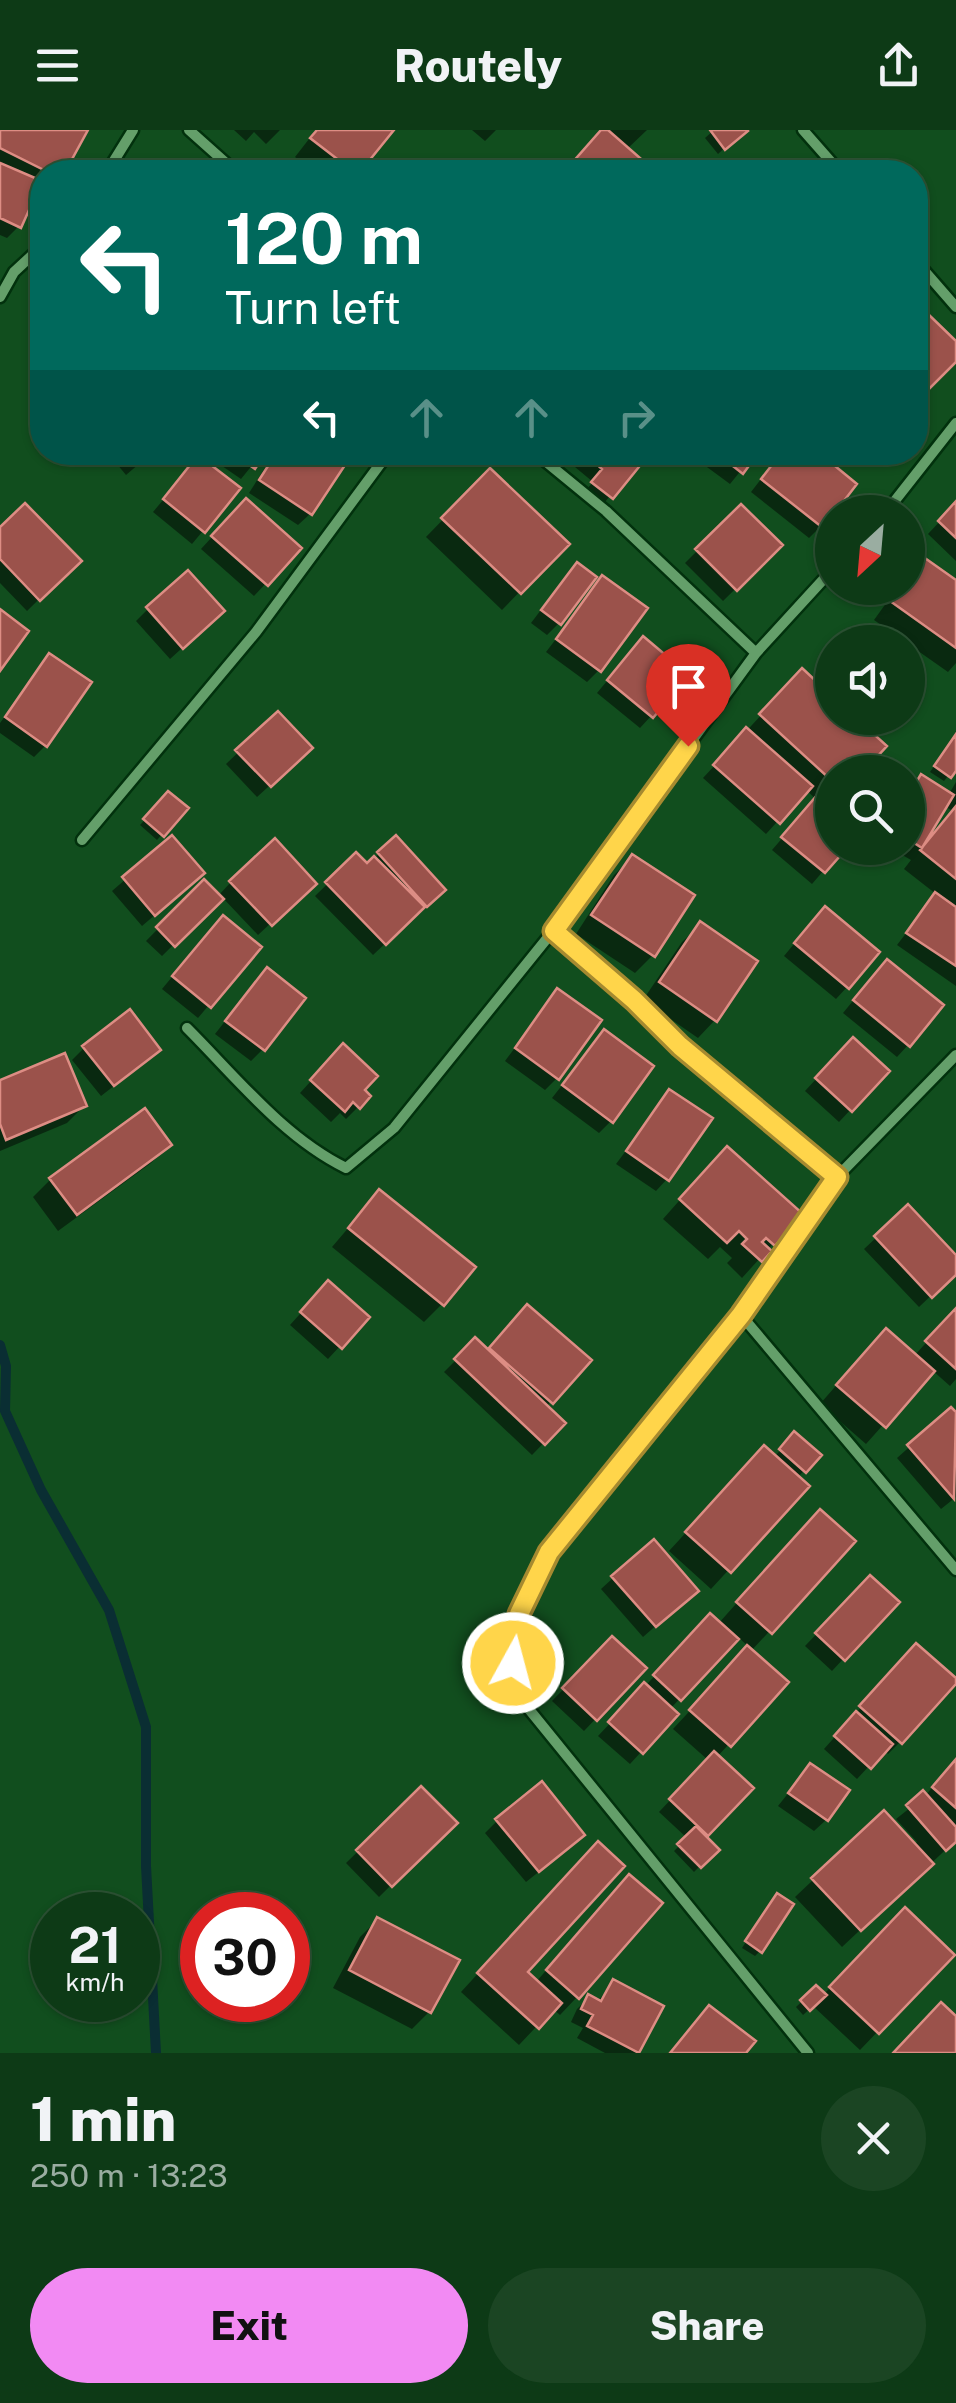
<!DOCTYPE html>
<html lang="en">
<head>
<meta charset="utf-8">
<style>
  body { margin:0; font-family:"Public Sans",sans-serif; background:#1b4523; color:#f1f3f6; height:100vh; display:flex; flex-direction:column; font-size:38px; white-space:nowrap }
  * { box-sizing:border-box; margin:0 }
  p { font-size:32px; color:#9aada1 }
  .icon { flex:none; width:55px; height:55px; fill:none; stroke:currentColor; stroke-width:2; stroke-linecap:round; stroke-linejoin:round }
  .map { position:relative; height:1923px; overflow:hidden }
  .side { display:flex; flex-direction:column; background:#0d3a16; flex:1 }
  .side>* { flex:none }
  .banner { position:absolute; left:30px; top:30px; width:898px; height:305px; border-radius:40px; box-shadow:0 2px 8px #0004,0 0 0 2px #2d5435; background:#00695c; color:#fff; overflow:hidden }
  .needle { width:65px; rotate:206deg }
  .fabs { position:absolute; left:815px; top:365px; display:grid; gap:20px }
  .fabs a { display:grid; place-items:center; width:110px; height:110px; border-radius:50%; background:#0d3a16; box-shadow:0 2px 8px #0004,0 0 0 2px #2d5435; font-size:50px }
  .speed { position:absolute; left:30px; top:1762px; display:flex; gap:20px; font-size:50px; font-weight:700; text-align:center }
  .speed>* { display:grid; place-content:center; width:130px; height:130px; border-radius:50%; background:#0d3a16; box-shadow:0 2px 8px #0004,0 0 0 2px #2d5435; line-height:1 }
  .speed small { font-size:25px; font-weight:400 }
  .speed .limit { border:15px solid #d22; background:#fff; color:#111 }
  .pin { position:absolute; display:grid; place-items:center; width:85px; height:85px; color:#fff; margin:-102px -42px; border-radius:50% 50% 50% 0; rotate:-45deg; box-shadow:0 0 10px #0007 }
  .pin .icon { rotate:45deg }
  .me { position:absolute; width:110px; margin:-55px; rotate:7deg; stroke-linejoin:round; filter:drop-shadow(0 0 8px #0008) }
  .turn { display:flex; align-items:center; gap:35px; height:210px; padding:0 30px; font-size:45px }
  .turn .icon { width:130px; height:130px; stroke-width:2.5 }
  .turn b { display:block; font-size:70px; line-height:85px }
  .lanes { display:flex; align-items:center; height:95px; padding:0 30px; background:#0003; justify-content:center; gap:50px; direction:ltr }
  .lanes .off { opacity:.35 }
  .round { display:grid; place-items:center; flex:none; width:105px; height:105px; border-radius:52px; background:#1b4523 }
  .head { display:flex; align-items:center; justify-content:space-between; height:170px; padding:0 30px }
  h1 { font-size:60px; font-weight:800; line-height:75px }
  .primary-button { display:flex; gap:20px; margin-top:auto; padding:20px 30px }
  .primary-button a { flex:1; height:115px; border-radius:60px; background:#f28af3; color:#111; font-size:40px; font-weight:800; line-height:115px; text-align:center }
  .primary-button a+a { background:#1b4523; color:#f1f3f6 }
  header { display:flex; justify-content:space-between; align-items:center; height:130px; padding:0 30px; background:#0d3a16; font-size:45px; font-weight:800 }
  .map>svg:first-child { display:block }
</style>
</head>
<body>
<header><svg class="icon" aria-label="menu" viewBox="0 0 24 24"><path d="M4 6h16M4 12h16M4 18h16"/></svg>Routely<svg class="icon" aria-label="share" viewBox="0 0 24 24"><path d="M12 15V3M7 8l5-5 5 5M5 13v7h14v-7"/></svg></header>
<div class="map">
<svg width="956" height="1923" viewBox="0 0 956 1923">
  <rect width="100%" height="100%" fill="#114e1e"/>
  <path fill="#0007" fill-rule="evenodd" d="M0 0 84 1 63 42H42V65L34 62 19 96 7 108 0 105Z
    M234 0H280L266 14 254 2 246 11Z
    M316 0H391L357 42H314L295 27Z
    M472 0H496L485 11Z
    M605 0H647L626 20 652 42H566Z
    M714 0H744L718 24 705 8Z
    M915 198 956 215V229L916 268 927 278 915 291Z
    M107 322H153L126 345Z
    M212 322H263L241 349 209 327Z
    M275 322H345L310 384 298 395 249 363Z
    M557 322H647L599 379 582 365 593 352Z
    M695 322H756L730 354 692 326Z
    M782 322 821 396 809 408 751 362Z
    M198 328 238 359 192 414 153 382Z
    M490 341 566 414 502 480 426 407Z
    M956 374V431L928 404Z
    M741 377 780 415 723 471 685 433Z
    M234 383 298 419 254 466 201 419Z
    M0 400 78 431 27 481 0 453Z
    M923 429 956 453V533L948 542 874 490 897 458H908V444Z
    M566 447 559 493 547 505 531 493Z
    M602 449 599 540 587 552 546 522Z
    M148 479 210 493 170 529 136 491Z
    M631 522 651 586 640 598 597 563Z
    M49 526 46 615 34 627 0 603V593Z
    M802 541 832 569V588H852L884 616 860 642H832V671L828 676 832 680V718H843L812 754 772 720 816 669 806 660 766 704 703 648Z
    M278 584 298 630 257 667 226 634Z
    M956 605V636L944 651 930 642Z
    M921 647 949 664 956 652V856L897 815 936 764 904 739 911 730 890 718H908V662ZM944 676 953 681 927 710 925 709Z
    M169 664 185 678 157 710 140 695Z
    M396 708 442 760 373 825 315 766 356 726 366 736Z
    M172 709 190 755 142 796 112 761Z
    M632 727 653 825 635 843 576 804 614 745Z
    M204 752 218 766 231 752 301 765 258 805 222 767 162 826 146 811Z
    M813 791 847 857 836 869 784 826Z
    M700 795 715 890 698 908 643 870 682 812Z
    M211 800 258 817 198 888 162 859Z
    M875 844 908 915 897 927 843 883Z
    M255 853 263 919 251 931 215 904Z
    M557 862V948L545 960 505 931Z
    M604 902 611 991 599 1003 552 968Z
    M84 918 146 931 101 966 72 930Z
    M841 922 887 941 839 992 805 961Z
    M331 929 362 960 358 977 346 989 340 983 331 992 300 963Z
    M0 953 85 975 67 993 0 1021Z
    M670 962 667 1049 656 1061 616 1034Z
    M169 1015 151 1033 58 1101 33 1067 51 1049Z
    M709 1037 799 1085 742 1148 727 1133 732 1128 720 1117 708 1129 663 1089Z
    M379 1062 442 1174 424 1192 332 1117Z
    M908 1078 956 1129V1142L919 1177 864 1119Z
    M317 1165 366 1188 328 1229 290 1195Z
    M956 1180V1249L950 1256 932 1240 866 1314 820 1274 868 1219 914 1226Z
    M510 1196 588 1230 546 1277 563 1293 532 1325 444 1242 475 1211 487 1222Z
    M951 1280 956 1286V1367L941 1379 897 1328Z
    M795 1305 818 1326 797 1348 806 1356 711 1459 669 1421 747 1336 774 1327Z
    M802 1400 853 1412 751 1521 786 1552 717 1627 750 1658 703 1707 716 1720 694 1742 674 1721 687 1708 659 1682 708 1630 673 1599 749 1517 738 1507 670 1579 641 1622 630 1634 598 1606 699 1499 718 1494Z
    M613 1448 683 1472 643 1507 601 1459Z
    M870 1448 896 1472 832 1541 805 1516Z
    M612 1509 643 1539 584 1601 552 1571Z
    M905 1528 900 1612 888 1624 884 1620 857 1649 824 1619Z
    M956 1630V1710L842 1817 795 1767 813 1750 913 1715 917 1712 896 1689 925 1666Z
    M810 1636 826 1690 814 1701 778 1676Z
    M421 1660 454 1693 379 1767 346 1733Z
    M497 1691 570 1717 526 1752 485 1703Z
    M580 1732 525 1842 536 1852 612 1765 577 1867 560 1885 553 1879 519 1915 461 1862Z
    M772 1771 760 1821 755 1826 742 1818Z
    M905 1781 951 1825 860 1920 813 1876 803 1885 796 1877 816 1858 823 1865Z
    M377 1790 429 1882 412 1899 333 1858 360 1807Z
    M614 1852 637 1921 635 1923H605L577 1908 583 1898 571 1892 577 1879 589 1867 598 1871Z"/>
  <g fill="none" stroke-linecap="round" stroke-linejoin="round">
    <path stroke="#0a2e33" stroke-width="10" d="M0 1215 6 1236 5 1281 41 1360 109 1480 146 1597V1736L156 1923"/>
  </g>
  <path fill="#9b524b" stroke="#dd8d84" stroke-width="2.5" d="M0 0H88L65 42H48L0 18Z
    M317 0H394L360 42H354L310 8Z
    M601 0H608L656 42H582L572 33Z
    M710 0H747L748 1 725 20Z
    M0 33 42 51 21 98 0 88Z
    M927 183 956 211V232L929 259 915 245V195Z
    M231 322H266L255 339Z
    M277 322H346L351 326 312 385 259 350Z
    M583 322H651L613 369 591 352 602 339Z
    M715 322H759L743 344Z
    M782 322H818L857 354 823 398 761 349Z
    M198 325 241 358 205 403 163 369Z
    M490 338 570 414 521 464 441 388Z
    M246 368 302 418 268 456 211 406Z
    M956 371V408L938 391Z
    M25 373 82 431 40 471 0 429V397Z
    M741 374 783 415 737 461 695 419Z
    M922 426 956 450V518L890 471 899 458H908V446Z
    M577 432 597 447 561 495 541 480Z
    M188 440 225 481 183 519 146 477Z
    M602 445 648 478 601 542 556 509Z
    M0 479 29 501 0 541Z
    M643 506 689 545 653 588 607 550Z
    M49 523 92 552 47 617 5 587Z
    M802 538 832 566V588H856L887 616 863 642H832V651L759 584Z
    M278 581 313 618 271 657 235 620Z
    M746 597 813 656 780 694 713 635Z
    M956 604V641L951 648 934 636Z
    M921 644 954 665 922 718 908 709V666Z
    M168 661 189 678 164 707 143 689Z
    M818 664 832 676V718H847L825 743 781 707Z
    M956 676V749L920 720Z
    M172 705 205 743 155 786 122 747Z
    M396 705 446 760 427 777 377 722Z
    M275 708 317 754 272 796 229 751Z
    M356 722 367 733 374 726 425 777 386 815 325 752Z
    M632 724 695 765 655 827 591 785Z
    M204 749 224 769 175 817 156 797Z
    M935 762 956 777V836L906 803Z
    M825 776 880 822 849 859 794 813Z
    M223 785 262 817 211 878 172 846Z
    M700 791 758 831 717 892 659 852Z
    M887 829 944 875 910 917 853 870Z
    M267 837 306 868 265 921 225 891Z
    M557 858 602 890 559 950 515 918Z
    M130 879 161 920 114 956 82 916Z
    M604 899 654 936 613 993 562 955Z
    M853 907 890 941 852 982 815 948Z
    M343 913 378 946 365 960 371 966 360 979 353 972 345 982 310 950Z
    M65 923 87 976 6 1010 0 994V950Z
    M669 959 713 988 669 1051 626 1021Z
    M145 978 172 1015 77 1085 49 1048Z
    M727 1016 803 1084 775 1116 766 1108 762 1112 772 1121 762 1132 742 1114 747 1109 739 1101 727 1113 679 1069Z
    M379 1059 476 1137 444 1176 348 1098Z
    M908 1074 956 1125V1145L932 1168 874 1106Z
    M328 1150 370 1187 342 1219 300 1182Z
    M527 1174 592 1230 553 1274 489 1218Z
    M956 1178V1239L925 1211Z
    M886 1198 935 1241 886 1298 836 1255Z
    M475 1207 566 1293 545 1315 454 1229Z
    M951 1277 956 1282 954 1369 907 1315Z
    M794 1301 822 1325 806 1343 779 1319Z
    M764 1315 810 1356 731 1443 685 1402Z
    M820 1379 856 1411 772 1504 736 1472Z
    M654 1409 699 1461 656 1497 611 1446Z
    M870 1445 900 1472 845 1531 815 1503Z
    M710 1483 739 1509 681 1571 653 1545Z
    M612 1506 647 1538 597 1591 562 1558Z
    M916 1513 956 1548V1554L902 1614 859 1576Z
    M747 1515 789 1552 731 1617 689 1580Z
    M644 1552 679 1584 643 1624 608 1592Z
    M856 1581 893 1614 871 1639 834 1606Z
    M714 1621 754 1658 708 1706 669 1669Z
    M956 1629V1678L932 1657Z
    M810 1633 850 1660 828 1691 788 1663Z
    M542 1651 585 1705 539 1742 495 1689Z
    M421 1656 458 1693 392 1757 356 1720Z
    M923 1660 956 1697V1712L946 1721 906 1675Z
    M884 1680 934 1734 861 1801 811 1748Z
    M696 1696 720 1720 701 1738 677 1714Z
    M598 1711 625 1736 528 1842 562 1873 539 1899 477 1843Z
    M629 1744 663 1773 579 1869 546 1840Z
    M777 1763 794 1774 762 1823 745 1811Z
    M905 1777 955 1825 879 1904 829 1857Z
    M377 1787 460 1830 431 1883 349 1840Z
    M613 1849 664 1876 639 1923 587 1896 593 1885 581 1879 588 1864 601 1871Z
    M816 1855 827 1865 810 1881 800 1870Z
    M941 1872 956 1886V1923H893Z
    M709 1875 756 1911 746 1923H670Z"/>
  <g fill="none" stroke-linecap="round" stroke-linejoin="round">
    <g stroke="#02310d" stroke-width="15">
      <path id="street" d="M189 0 236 42
        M803 0 840 42
        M107 42 133 0
        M915 130 956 177
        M0 167 14 142 42 116
        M534 322 606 381 756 523
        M886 382 956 293
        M82 710 256 502 389 322
        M553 801 634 870 680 916 837 1047
        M187 898C236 947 283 1007 346 1038L394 998 553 801 756 523 832 440
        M741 1185 956 1440
        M808 1923 528 1578 513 1533 519 1484 549 1422 741 1185 837 1047 956 925"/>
    </g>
    <use href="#street" stroke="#649f6a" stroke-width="10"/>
  </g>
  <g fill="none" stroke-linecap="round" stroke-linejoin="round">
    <g stroke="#a68a30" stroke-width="25">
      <path id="route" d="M513 1533 519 1484 549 1422 741 1185 837 1047 680 916 634 870 554 801 688 616"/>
    </g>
    <use href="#route" stroke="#ffd54a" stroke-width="18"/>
  </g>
</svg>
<div class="fabs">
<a><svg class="needle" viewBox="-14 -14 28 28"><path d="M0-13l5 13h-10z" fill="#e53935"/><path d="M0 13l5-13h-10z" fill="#9aada1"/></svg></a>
<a><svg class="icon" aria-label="sound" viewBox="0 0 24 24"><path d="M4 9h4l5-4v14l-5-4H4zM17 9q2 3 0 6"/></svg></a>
<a><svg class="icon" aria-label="search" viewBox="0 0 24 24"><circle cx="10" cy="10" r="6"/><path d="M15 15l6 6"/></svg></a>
</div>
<div class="speed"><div>21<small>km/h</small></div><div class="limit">30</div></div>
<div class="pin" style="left:688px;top:616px;background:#d93025"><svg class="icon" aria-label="arrive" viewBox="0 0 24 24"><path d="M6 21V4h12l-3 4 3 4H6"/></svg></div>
<svg class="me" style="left:513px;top:1533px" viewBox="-20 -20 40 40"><circle r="17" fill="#ffd54a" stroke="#fff" stroke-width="3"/><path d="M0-11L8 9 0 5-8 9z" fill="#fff"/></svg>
<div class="banner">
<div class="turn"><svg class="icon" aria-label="left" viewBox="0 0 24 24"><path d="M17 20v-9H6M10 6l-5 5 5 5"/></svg><div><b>120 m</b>Turn left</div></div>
<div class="lanes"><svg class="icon" aria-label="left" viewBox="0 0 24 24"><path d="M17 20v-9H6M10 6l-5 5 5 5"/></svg><svg class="icon off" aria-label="ahead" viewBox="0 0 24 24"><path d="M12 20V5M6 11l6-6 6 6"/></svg><svg class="icon off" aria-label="ahead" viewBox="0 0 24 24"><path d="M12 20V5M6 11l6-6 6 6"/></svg><svg class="icon off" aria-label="right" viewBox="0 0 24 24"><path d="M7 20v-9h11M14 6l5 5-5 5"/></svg></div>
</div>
</div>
<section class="side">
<div class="head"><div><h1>1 min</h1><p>250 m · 13:23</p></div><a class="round"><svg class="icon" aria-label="close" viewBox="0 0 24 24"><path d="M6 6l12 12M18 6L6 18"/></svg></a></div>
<div class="primary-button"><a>Exit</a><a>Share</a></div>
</section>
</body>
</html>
